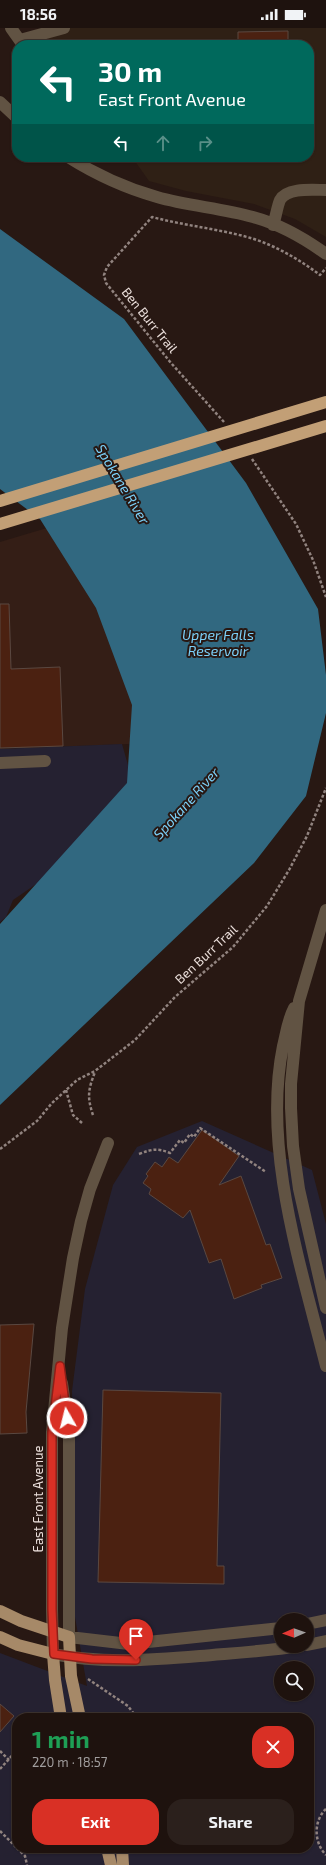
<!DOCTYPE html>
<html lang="en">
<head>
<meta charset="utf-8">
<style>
  body { margin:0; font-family:"Exo 2",sans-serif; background:#2b201c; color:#f1f3f6; height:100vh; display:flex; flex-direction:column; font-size:15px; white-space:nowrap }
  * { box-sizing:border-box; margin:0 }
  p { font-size:13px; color:#a19e9e }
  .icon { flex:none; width:22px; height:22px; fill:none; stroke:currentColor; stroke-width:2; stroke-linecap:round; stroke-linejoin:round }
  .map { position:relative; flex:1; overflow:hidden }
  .drawer { position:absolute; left:12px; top:1685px; width:302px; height:140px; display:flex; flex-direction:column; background:#1e120e; border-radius:16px; box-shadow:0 1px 3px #0004,0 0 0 1px #3c322e }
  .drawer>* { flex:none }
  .hud { position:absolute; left:12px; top:12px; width:302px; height:122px; border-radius:16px; box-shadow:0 1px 3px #0004,0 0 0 1px #3c322e; background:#00695c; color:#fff; overflow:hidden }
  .needle { width:26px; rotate:268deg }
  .tools { position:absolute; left:274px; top:1585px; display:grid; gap:8px }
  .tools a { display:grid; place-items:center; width:40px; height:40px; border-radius:50%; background:#1e120e; box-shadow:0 1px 3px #0004,0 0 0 1px #3c322e; font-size:20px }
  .pin { position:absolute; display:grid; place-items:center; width:34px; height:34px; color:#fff; margin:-41px -17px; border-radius:50% 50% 50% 0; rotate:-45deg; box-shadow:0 0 4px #0007 }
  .pin .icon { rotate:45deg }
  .me { position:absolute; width:44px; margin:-22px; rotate:352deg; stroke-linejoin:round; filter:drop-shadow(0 0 3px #0008) }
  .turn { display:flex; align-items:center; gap:14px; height:84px; padding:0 20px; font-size:18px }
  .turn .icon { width:52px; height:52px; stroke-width:2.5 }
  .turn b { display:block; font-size:28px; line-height:34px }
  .lanes { display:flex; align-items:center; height:38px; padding:0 20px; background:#0003; justify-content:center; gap:20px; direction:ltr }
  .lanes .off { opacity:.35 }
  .round { display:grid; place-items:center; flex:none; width:42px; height:42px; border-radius:16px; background:#2b201c }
  .head { display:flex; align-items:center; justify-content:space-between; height:68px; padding:0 20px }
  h1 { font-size:24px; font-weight:700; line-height:30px; color:#1e9e55 }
  .cta { display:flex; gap:8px; margin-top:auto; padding:8px 20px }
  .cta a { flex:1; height:46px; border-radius:16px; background:#d93025; color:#fff; font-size:16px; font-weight:700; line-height:46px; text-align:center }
  .cta a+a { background:#2b201c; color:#f1f3f6 }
  .status { display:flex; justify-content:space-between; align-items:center; height:28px; padding:0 20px; background:#1e120e; direction:ltr }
  .status svg { height:11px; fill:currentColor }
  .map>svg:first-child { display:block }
</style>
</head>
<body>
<div class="status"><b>18:56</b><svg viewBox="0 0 49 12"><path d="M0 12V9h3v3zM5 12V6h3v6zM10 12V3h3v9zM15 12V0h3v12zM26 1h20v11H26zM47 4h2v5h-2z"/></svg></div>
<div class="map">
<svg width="326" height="1837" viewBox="0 0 326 1837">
  <rect width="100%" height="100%" fill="#281813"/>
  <path fill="#341e16" d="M171 463 259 711 0 721V514Z"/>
  <path fill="#2f2015" d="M40 0H326V209L295 191 254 176 186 163 149 153 132 129H309V17H52Z"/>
  <path fill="#252131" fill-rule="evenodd" d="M122 716 128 737V759L42 852 13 872 6 889 0 894V721Z
    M202 1093 312 1142 326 1196V1837H0V1625L87 1658 75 1589 72 1363 85 1261 113 1157 137 1119ZM281 1592H307V1618H281ZM281 1640H307V1666H281ZM17 1690H309V1820H17Z"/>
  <path fill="#316880" d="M0 201 124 291 246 455 318 581 326 647V685L306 768 254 835 0 1077V896L127 755 132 677 96 580 40 491 0 461Z"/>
  <path fill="#4b2111" stroke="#5a4841" d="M288 3V17H238V4Z
    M0 576H9L11 641 60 639 63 718 0 720Z
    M202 1102 239 1128 219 1157 241 1148 266 1217 270 1216 282 1250 261 1257 262 1260 234 1271 221 1231 209 1235 190 1182 183 1190 149 1166 151 1161 143 1155 148 1148 146 1146 155 1134 162 1139 169 1129 178 1135Z
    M34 1296 26 1384 27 1405 0 1406V1297Z
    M103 1362 221 1365 217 1538H224V1556L98 1554Z
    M0 1676 14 1688 0 1704Z"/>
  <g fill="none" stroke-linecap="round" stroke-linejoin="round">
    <path stroke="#91837f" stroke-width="2.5" stroke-dasharray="3 2" stroke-linecap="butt" d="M224 394 171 335 106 255 104 247 107 239 152 189C186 198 221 201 254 211 278 219 300 232 320 247L326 240
      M252 431 296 496 313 532 326 569
      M66 1062 73 1087 82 1095
      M93 1087C87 1069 88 1062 95 1044
      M0 1121 37 1093 52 1075 77 1052 95 1043 135 1012 175 969 233 919 267 878 289 842 307 808 326 760
      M139 1126C152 1121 158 1120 170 1125L180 1112 184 1115 190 1106 194 1109 200 1100 266 1144
      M88 1651 128 1678 137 1690
      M0 1723 9 1732
      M0 1741 17 1722
      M326 1781C313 1793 314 1815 326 1827
      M0 1803 17 1820
      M17 1820 25 1828 27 1837"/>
    <path stroke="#615343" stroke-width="12" d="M11 0 23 17
      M20 12 64 0
      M0 74 17 90
      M68 129C95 146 125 160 157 169 188 178 221 180 253 189 279 196 304 210 326 226
      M273 197C276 189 277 179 280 172 287 159 314 162 326 162
      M0 735 45 733
      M326 882 299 973 291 1056V1080L293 1118 299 1161 326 1280
      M294 980C288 991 286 1006 283 1018 262 1121 301 1238 326 1338
      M108 1115 90 1161 81 1193 73 1230 62 1300 52 1404V1581L53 1626C102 1636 151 1632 200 1628 234 1625 267 1623 301 1618
      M62 1355 69 1403V1609L129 1616 281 1600
      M307 1596 326 1592
      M307 1617 326 1613"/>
    <path stroke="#a68968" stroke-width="12" d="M0 1583 21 1593 69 1609 71 1648 80 1690
      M0 1609 18 1617 53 1626 55 1652 61 1690
      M107 1820 111 1837
      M122 1820 123 1837"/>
    <path stroke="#c29f76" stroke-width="12" d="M0 473 326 374
      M0 496 326 398"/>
  </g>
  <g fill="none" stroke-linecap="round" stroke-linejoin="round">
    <g stroke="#8d1f18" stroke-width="10">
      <path id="route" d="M67 1390 60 1338 52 1404V1581L54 1626 92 1631 136 1632"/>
    </g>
    <use href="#route" stroke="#d93025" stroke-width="7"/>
  </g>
  <g text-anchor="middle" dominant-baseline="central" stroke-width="4" stroke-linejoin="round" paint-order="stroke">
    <g font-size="13" fill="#ebdfdb" stroke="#281813">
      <text transform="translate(150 292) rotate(51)">Ben Burr Trail</text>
      <text transform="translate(206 926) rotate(-43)">Ben Burr Trail</text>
      <text transform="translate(38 1471) rotate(-90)">East Front Avenue</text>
    </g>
    <g font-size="14" font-style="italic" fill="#7cd1f9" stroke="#281813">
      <text transform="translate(123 456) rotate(59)">Spokane River</text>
      <text x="218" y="606">Upper Falls<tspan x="218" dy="16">Reservoir</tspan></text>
      <text transform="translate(186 775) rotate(-48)">Spokane River</text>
    </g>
  </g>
</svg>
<div class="tools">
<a><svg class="needle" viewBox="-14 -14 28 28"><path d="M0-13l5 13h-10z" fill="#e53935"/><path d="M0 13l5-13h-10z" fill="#a19e9e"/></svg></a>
<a><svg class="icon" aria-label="search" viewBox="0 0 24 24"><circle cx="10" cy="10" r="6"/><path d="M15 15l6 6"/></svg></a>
</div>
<div class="pin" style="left:136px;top:1632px;background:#d93025"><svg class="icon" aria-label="arrive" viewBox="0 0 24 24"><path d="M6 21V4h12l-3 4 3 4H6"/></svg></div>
<svg class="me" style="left:67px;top:1390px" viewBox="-20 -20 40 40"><circle r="17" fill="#d93025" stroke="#fff" stroke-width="3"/><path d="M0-11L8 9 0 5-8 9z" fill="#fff"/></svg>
<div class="hud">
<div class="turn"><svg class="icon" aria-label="left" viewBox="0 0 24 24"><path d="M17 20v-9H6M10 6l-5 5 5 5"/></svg><div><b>30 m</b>East Front Avenue</div></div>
<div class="lanes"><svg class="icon" aria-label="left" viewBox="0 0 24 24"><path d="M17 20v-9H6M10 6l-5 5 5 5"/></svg><svg class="icon off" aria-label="ahead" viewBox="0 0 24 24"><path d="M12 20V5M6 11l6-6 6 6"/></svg><svg class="icon off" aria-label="right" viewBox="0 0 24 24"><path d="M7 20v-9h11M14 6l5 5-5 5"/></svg></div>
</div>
<section class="drawer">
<div class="head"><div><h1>1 min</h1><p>220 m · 18:57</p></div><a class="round" style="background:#d93025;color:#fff"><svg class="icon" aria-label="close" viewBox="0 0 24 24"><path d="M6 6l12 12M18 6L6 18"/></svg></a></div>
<div class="cta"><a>Exit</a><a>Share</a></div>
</section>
</div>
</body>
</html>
